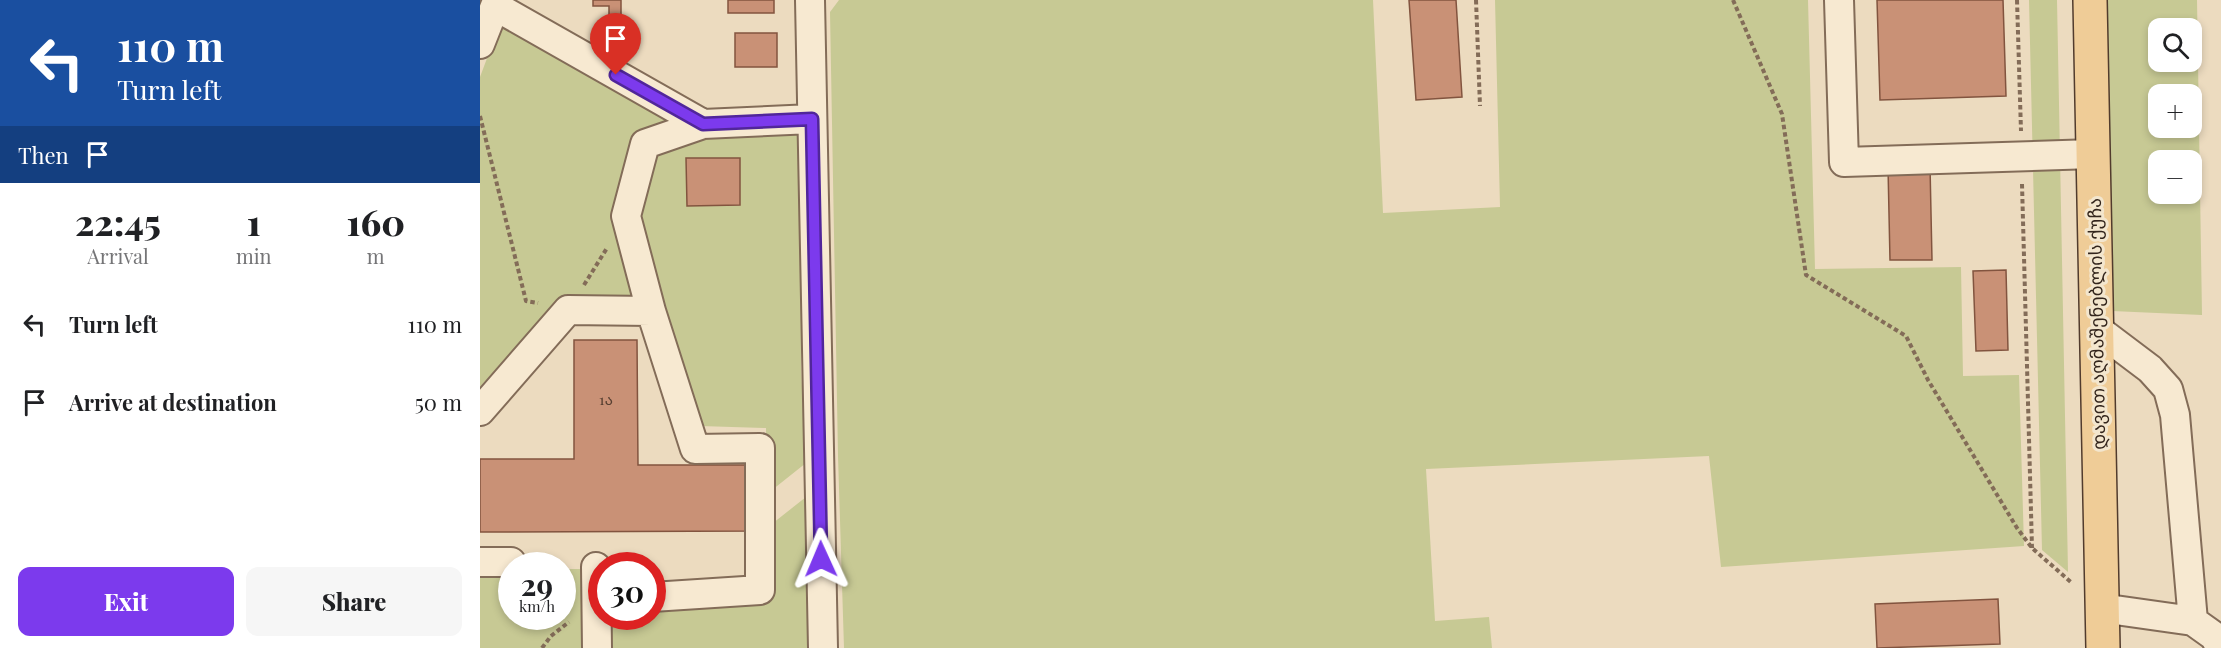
<!DOCTYPE html>
<html lang="en">
<head>
<meta charset="utf-8">
<style>
  body { margin:0; font-family:"Playfair Display","Noto Sans Georgian",serif; background:#f6f6f6; color:#202124; height:100vh; display:flex; flex-direction:column; font-size:22px; white-space:nowrap }
  * { box-sizing:border-box; margin:0 }
  p { font-size:20px; color:#757577 }
  .icon { flex:none; width:33px; height:33px; fill:none; stroke:currentColor; stroke-width:2; stroke-linecap:round; stroke-linejoin:round }
  .map { position:relative; flex:1; overflow:hidden }
  .side { display:flex; flex-direction:column; background:#fff; width:480px }
  .side>* { flex:none }
  .hud { background:#1a4fa0; color:#fff; overflow:hidden }
  .tools { position:absolute; left:1668px; top:18px; display:grid; gap:12px }
  .tools a { display:grid; place-items:center; width:54px; height:54px; border-radius:12px; background:#fff; box-shadow:0 3px 9px #0003; font-size:30px }
  .speed { position:absolute; left:18px; top:552px; display:flex; gap:12px; font-size:30px; font-weight:700; text-align:center }
  .speed>* { display:grid; place-content:center; width:78px; height:78px; border-radius:50%; background:#fff; box-shadow:0 3px 9px #0003; line-height:1 }
  .speed small { font-size:15px; font-weight:400 }
  .speed .limit { border:9px solid #d22; background:#fff; color:#111 }
  .pin { position:absolute; display:grid; place-items:center; width:51px; height:51px; color:#fff; margin:-62px -26px; border-radius:50% 50% 50% 0; rotate:-45deg; box-shadow:0 0 6px #0007 }
  .pin .icon { rotate:45deg }
  .me { position:absolute; width:66px; margin:-33px; rotate:359deg; stroke-linejoin:round; filter:drop-shadow(0 0 4px #0008) }
  .turn { display:flex; align-items:center; gap:21px; height:126px; padding:0 18px; font-size:27px }
  .turn .icon { width:78px; height:78px; stroke-width:2.5 }
  .turn b { display:block; font-size:42px; line-height:51px }
  .then { display:flex; align-items:center; height:57px; padding:0 18px; background:#0003; gap:12px; font-size:22px }
  .eta { display:flex; justify-content:space-evenly; align-items:center; height:102px; text-align:center }
  .eta b { font-size:36px; font-weight:800; line-height:42px }
  .button { display:flex; gap:12px; margin-top:auto; padding:12px 18px }
  .button a { flex:1; height:69px; border-radius:12px; background:#7c3aed; color:#fff; font-size:24px; font-weight:800; line-height:69px; text-align:center }
  .button a+a { background:#f6f6f6; color:#202124 }
  ul { padding:0; list-style:none }
  li { display:flex; align-items:center; gap:18px; height:78px; padding:0 18px }
  li div { flex:1 }
  li b { display:block; font-size:22px }
  li em { font-style:normal }
  main { display:flex; flex:1; min-height:0 }
  .map>svg:first-child { display:block }
</style>
</head>
<body>
<main>
<section class="side">
<div class="hud">
<div class="turn"><svg class="icon" aria-label="left" viewBox="0 0 24 24"><path d="M17 20v-9H6M10 6l-5 5 5 5"/></svg><div><b>110 m</b>Turn left</div></div>
<div class="then">Then<svg class="icon" aria-label="arrive" viewBox="0 0 24 24"><path d="M6 21V4h12l-3 4 3 4H6"/></svg></div>
</div>
<div class="eta">
<div><b>22:45</b><p>Arrival</p></div>
<div><b>1</b><p>min</p></div>
<div><b>160</b><p>m</p></div>
</div>
<ul>
<li><svg class="icon" aria-label="left" viewBox="0 0 24 24"><path d="M17 20v-9H6M10 6l-5 5 5 5"/></svg><div><b>Turn left</b></div><em>110 m</em></li>
<li><svg class="icon" aria-label="arrive" viewBox="0 0 24 24"><path d="M6 21V4h12l-3 4 3 4H6"/></svg><div><b>Arrive at destination</b></div><em>50 m</em></li>
</ul>
<div class="button"><a>Exit</a><a>Share</a></div>
</section>
<div class="map">
<svg width="1741" height="648" viewBox="0 0 1741 648">
  <rect width="100%" height="100%" fill="#ecdbbf"/>
  <path fill="#c7c994" fill-rule="evenodd" d="M359 0H893L903 213 1020 207 1015 0H1328L1335 269 1481 267 1483 376 1539 375 1544 546 1241 567 1229 456 946 469 955 621 1009 617 1012 648H364L358 456 350 12Z
    M1549 0H1577L1588 572 1562 550Z
    M1625 0H1717L1722 315 1632 311ZM1678 28H1712V62H1678ZM1678 94H1712V128H1678ZM1678 160H1712V194H1678Z
    M21 21 217 132 321 128V367L326 463 287 494 286 428 220 426 181 304 78 300 0 387V77Z
    M331 493 332 648H0V569H31L32 616H82L83 569H111L122 616H172L173 601 286 602 283 531Z"/>
  <path fill="#c99176" stroke="#82543f" stroke-width="1.5" d="M113 0H141V19H129V6H113Z
    M248 0H294V13H248Z
    M929 0H976L982 97 936 100Z
    M1397 0H1523L1526 96 1400 100Z
    M255 33H297V67H255Z
    M206 158H260V205L207 206Z
    M1450 166 1452 260H1410L1408 167Z
    M1526 270 1528 350 1496 351 1493 271Z
    M94 340H157L158 465H272L273 531 0 532V459H94Z
    M1518 599 1520 644 1397 648 1395 604Z"/>
  <g fill="none" stroke-linecap="round" stroke-linejoin="round">
    <g stroke="#836c58" stroke-width="32">
      <path id="minor" d="M330 0 343 648
        M1359 0 1364 162 1613 154
        M0 44 15 6 223 124 332 119
        M1617 329 1670 369 1688 389 1695 415 1713 621
        M0 411 88 310 171 311
        M0 562H31
        M116 567 117 648
        M172 597 280 590V448L215 449 171 311 146 216 165 144 223 124
        M1621 608 1713 621 1734 636 1741 648"/>
    </g>
    <g stroke="#513b2d" stroke-width="36">
      <path id="major" d="M1610 0 1623 648"/>
    </g>
    <path stroke="#836c58" stroke-width="4" stroke-dasharray="4.5 3" stroke-linecap="butt" d="M996 0 1000 106
      M1253 0 1302 114 1326 275 1426 336 1448 380 1537 528 1552 548 1592 583
      M1537 0 1541 131
      M0 116 46 301 58 303
      M1542 184 1552 548
      M104 285 127 248
      M62 648 71 636 89 622"/>
    <use href="#minor" stroke="#f7e9d1" stroke-width="28"/>
    <use href="#major" stroke="#efcc97" stroke-width="33"/>
  </g>
  <g fill="none" stroke-linecap="round" stroke-linejoin="round">
    <g stroke="#51269a" stroke-width="15">
      <path id="route" d="M136 75 223 124 332 119 341 559"/>
    </g>
    <use href="#route" stroke="#7c3aed" stroke-width="10"/>
  </g>
  <g text-anchor="middle" dominant-baseline="central" stroke-width="6" stroke-linejoin="round" paint-order="stroke">
    <g font-size="15" fill="#584032">
      <text x="126" y="399">1ა</text>
    </g>
    <g font-size="18" fill="#33251c" stroke="#f3e6ce">
      <text transform="translate(1616 324) rotate(-91)">დავით აღმაშენებლის ქუჩა</text>
    </g>
  </g>
</svg>
<div class="tools">
<a><svg class="icon" aria-label="search" viewBox="0 0 24 24"><circle cx="10" cy="10" r="6"/><path d="M15 15l6 6"/></svg></a>
<a>+</a>
<a>−</a>
</div>
<div class="speed"><div>29<small>km/h</small></div><div class="limit">30</div></div>
<div class="pin" style="left:136px;top:75px;background:#d93025"><svg class="icon" aria-label="arrive" viewBox="0 0 24 24"><path d="M6 21V4h12l-3 4 3 4H6"/></svg></div>
<svg class="me" style="left:341px;top:559px" viewBox="-20 -20 40 40"><path d="M0-17L14 15 0 8-14 15z" fill="#7c3aed" stroke="#fff" stroke-width="4"/></svg>
</div>
</main>
</body>
</html>
